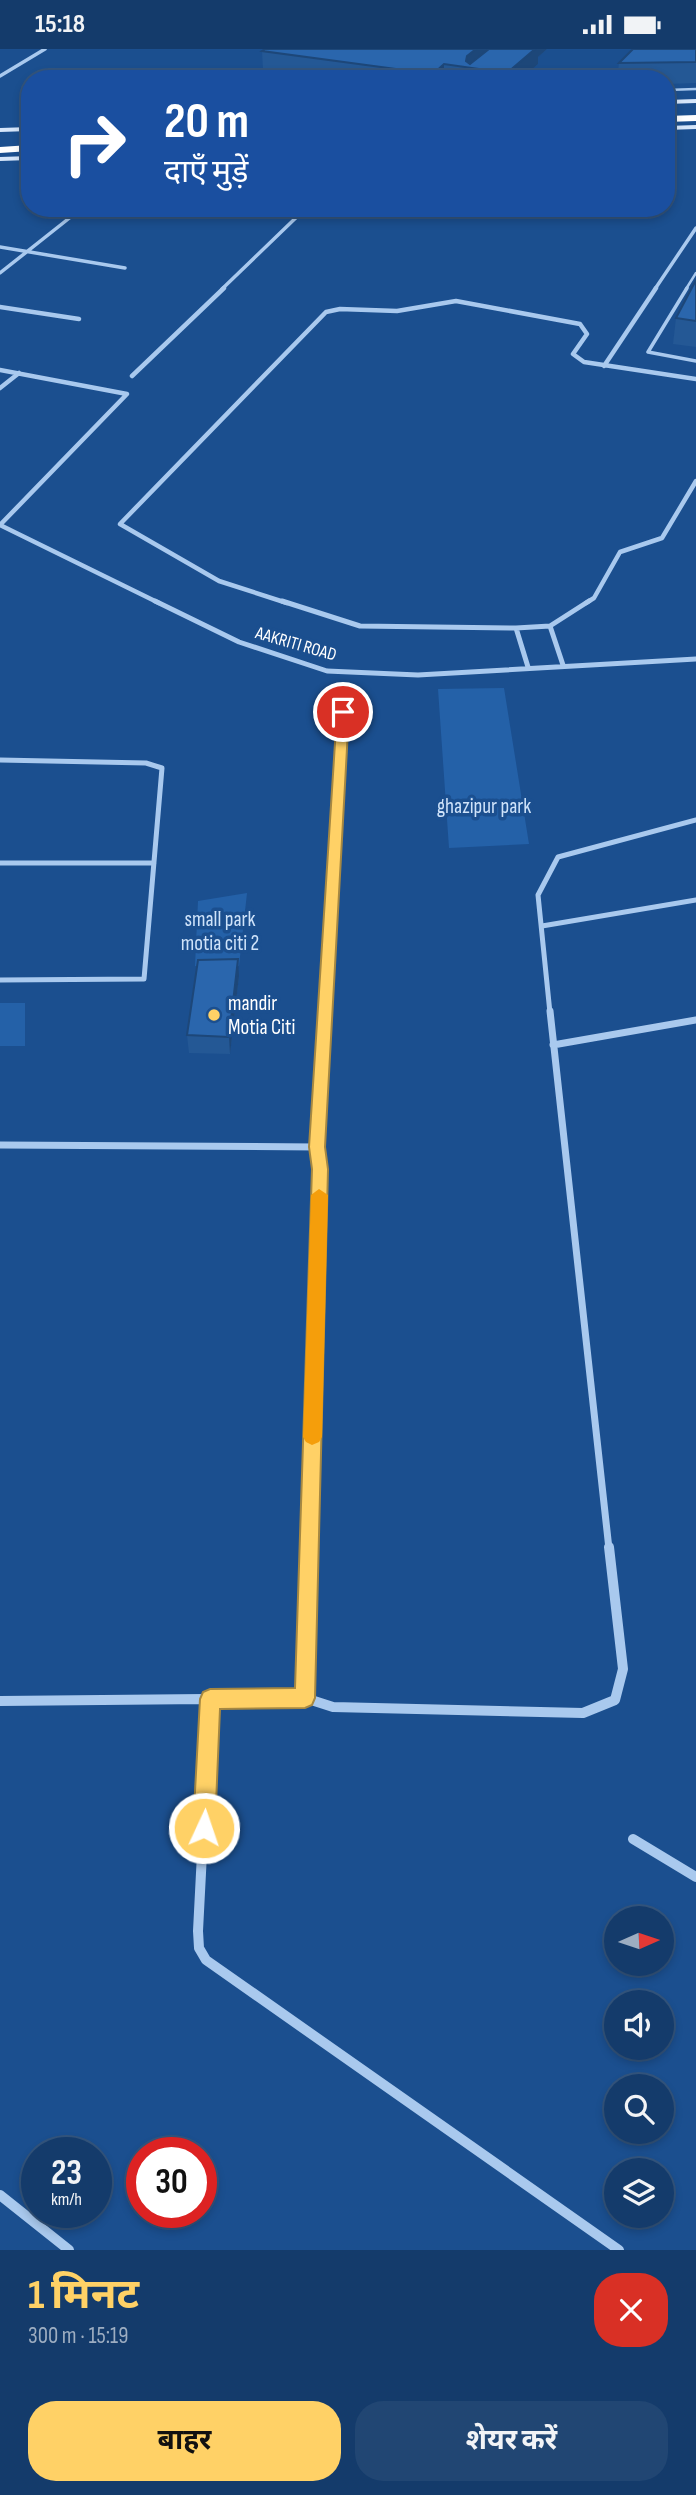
<!DOCTYPE html>
<html lang="hi">
<head>
<meta charset="utf-8">
<style>
  body { margin:0; font-family:"Sofia Sans Condensed","Noto Sans Devanagari",sans-serif; background:#214673; color:#f1f3f6; height:100vh; display:flex; flex-direction:column; font-size:26px; white-space:nowrap }
  * { box-sizing:border-box; margin:0 }
  p { font-size:23px; color:#9dadc1 }
  .icon { flex:none; width:38px; height:38px; fill:none; stroke:currentColor; stroke-width:2; stroke-linecap:round; stroke-linejoin:round }
  .map { position:relative; height:2201px; overflow:hidden }
  .side { display:flex; flex-direction:column; background:#143b6b; flex:1 }
  .side>* { flex:none }
  .guide { position:absolute; left:21px; top:21px; width:654px; height:147px; border-radius:28px; box-shadow:0 4px 10px #0003,0 0 0 2px #33557e; background:#1a4fa0; color:#fff; overflow:hidden }
  .needle { width:46px; rotate:87deg }
  .tools { position:absolute; left:604px; top:1857px; display:grid; gap:14px }
  .tools a { display:grid; place-items:center; width:70px; height:70px; border-radius:50%; background:#143b6b; box-shadow:0 4px 10px #0003,0 0 0 2px #33557e; font-size:35px }
  .speed { position:absolute; left:21px; top:2088px; display:flex; gap:14px; font-size:35px; font-weight:700; text-align:center }
  .speed>* { display:grid; place-content:center; width:91px; height:91px; border-radius:50%; background:#143b6b; box-shadow:0 4px 10px #0003,0 0 0 2px #33557e; line-height:1 }
  .speed small { font-size:18px; font-weight:400 }
  .speed .limit { border:10px solid #d22; background:#fff; color:#111 }
  .pin { position:absolute; display:grid; place-items:center; width:60px; height:60px; color:#fff; margin:-30px; border:4px solid #fff; border-radius:50%; box-shadow:0 2px 7px #0007 }
  .me { position:absolute; width:77px; margin:-38px; rotate:3deg; stroke-linejoin:round; filter:drop-shadow(0 0 5px #0008) }
  .turn { display:flex; align-items:center; gap:24px; height:147px; padding:0 28px; font-size:32px }
  .turn .icon { width:91px; height:91px; stroke-width:2.5 }
  .turn b { display:block; font-size:49px; line-height:60px }
  .round { display:grid; place-items:center; flex:none; width:74px; height:74px; border-radius:28px; background:#214673 }
  .headline { display:flex; align-items:center; justify-content:space-between; height:119px; padding:0 28px }
  h1 { font-size:42px; font-weight:700; line-height:52px; color:#ffd166 }
  .cta { display:flex; gap:14px; margin-top:auto; padding:14px 28px }
  .cta a { flex:1; height:80px; border-radius:28px; background:#ffd166; color:#111; font-size:28px; font-weight:700; line-height:80px; text-align:center }
  .cta a+a { background:#214673; color:#f1f3f6 }
  .status { display:flex; justify-content:space-between; align-items:center; height:49px; padding:0 35px; background:#143b6b; direction:ltr }
  .status svg { height:19px; fill:currentColor }
  .map>svg:first-child { display:block }
</style>
</head>
<body>
<div class="status"><b>15:18</b><svg viewBox="0 0 49 12"><path d="M0 12V9h3v3zM5 12V6h3v6zM10 12V3h3v9zM15 12V0h3v12zM26 1h20v11H26zM47 4h2v5h-2z"/></svg></div>
<div class="map">
<svg width="696" height="2201" viewBox="0 0 696 2201">
  <rect width="100%" height="100%" fill="#1b4f8f"/>
  <path fill="#2461a8" d="M504 639 529 795 449 799 438 640Z
    M247 844 239 917H195L198 852Z
    M0 954H25V997H0Z"/>
  <g fill="none" stroke-linecap="round" stroke-linejoin="round">
    <path stroke="#a9c9ee" stroke-width="2.5" d="M667 41 696 40
      M686 240 696 224"/>
    <path stroke="#a9c9ee" stroke-width="3.5" d="M687 239 648 303 696 312"/>
    <path stroke="#a9c9ee" stroke-width="3.5" d="M0 27 45 0
      M99 159 163 168 176 159
      M0 198 125 219
      M0 224 82 159
      M222 240 306 159
      M655 240 696 179"/>
    <path stroke="#a9c9ee" stroke-width="4.5" d="M0 258 79 270
      M604 317 656 239
      M0 321 127 345 0 476 159 554
      M132 327 224 239
      M0 339 19 324
      M287 554 219 532 120 475 326 263 340 260 397 262 456 252 580 275 587 285 573 305 584 313 696 330
      M586 554 594 549 620 503 662 489 696 432"/>
    <path stroke="#a9c9ee" stroke-width="5" d="M155 552 239 593 327 622 418 626 696 610
      M282 552 360 577 516 579 550 577 589 552
      M550 577 563 616
      M516 579 528 618
      M0 711 146 714 162 719 144 930 0 931
      M0 814H154
      M542 877 696 851
      M325 964 343 662
      M550 964 538 846 558 808 696 771"/>
    <path stroke="#a9c9ee" stroke-width="7" d="M550 962 609 1500
      M553 996 696 971
      M0 1096 317 1098 320 1120 309 1500
      M317 1098 325 962"/>
    <path stroke="#a9c9ee" stroke-width="10" d="M309 1498 305 1649 333 1658 583 1664 615 1651 623 1620 609 1498
      M210 1650 198 1882 199 1899 206 1911 619 2201
      M0 1652 305 1649
      M633 1790 696 1828
      M0 2146 69 2201"/>
    <path fill="#d6e6fa" fill-rule="evenodd" d="M696 50V54L667 55V51Z
      M696 76V80L667 81V77Z
      M30 78V82L0 83V79Z
      M30 107V111L0 112V108Z"/>
    <path fill="#fff" fill-rule="evenodd" d="M696 66V72L667 73V67Z
      M30 96V102L0 104V98Z"/>
  </g>
  <path fill="#245895" d="M265 0H547L538 8V15L521 30H325L263 21 262 2Z
    M696 0V34L667 35V30H617L619 14Z
    M696 231V298L673 295 676 269Z
    M239 927 230 1005 189 1004 187 986Z"/>
  <path fill="#1d4779" d="M476 0H498L475 20 466 12 467 7Z
    M532 0H547L538 8V15L521 30H507V24Z
    M444 15V30H433V25Z
    M238 910 239 927 230 1005 229 988Z"/>
  <path fill="#2a66ad" stroke="#1d4779" stroke-width="2" d="M265 0H476L467 7 466 12 470 15 489 0H535L507 24 444 15 433 25 262 2Z
    M633 0H696V13L619 14Z
    M696 231V272L676 269Z
    M238 910 229 988 187 986 198 911Z"/>
  <path fill="#ffd166" stroke="#a68842" stroke-width="2" d="M343 659 349 663 325 1098 328 1120 315 1649 312 1656 305 1659 220 1660 215 1779 212 1786 204 1790 196 1786 193 1779 200 1650 203 1643 210 1640 295 1639 312 1120 309 1098 337 663Z"/>
  <path fill="#f59e0b" d="M319 1140 328 1146 322 1388 319 1393 312 1396 306 1393 303 1388 311 1146Z"/>
  <circle fill="#ffd166" stroke="#1b4f8f" stroke-width="2.5" cx="214" cy="966" r="7"/>
  <g text-anchor="middle" dominant-baseline="central" stroke-width="7" stroke-linejoin="round" paint-order="stroke">
    <g font-size="18" fill="#fff" stroke="#1b4f8f">
      <text transform="translate(296 595) rotate(16)">AAKRITI ROAD</text>
    </g>
    <g font-size="21" fill="#cfe3fa" stroke="#1b4f8f">
      <text x="484" y="757">ghazipur park</text>
      <text x="220" y="870">small park<tspan x="220" dy="24">motia citi 2</tspan></text>
    </g>
    <g font-size="21" fill="#fff" stroke="#1b4f8f" text-anchor="start">
      <text x="228" y="954">mandir<tspan x="228" dy="24">Motia Citi</tspan></text>
    </g>
  </g>
</svg>
<div class="tools">
<a><svg class="needle" viewBox="-14 -14 28 28"><path d="M0-13l5 13h-10z" fill="#e53935"/><path d="M0 13l5-13h-10z" fill="#9dadc1"/></svg></a>
<a><svg class="icon" aria-label="sound" viewBox="0 0 24 24"><path d="M4 9h4l5-4v14l-5-4H4zM17 9q2 3 0 6"/></svg></a>
<a><svg class="icon" aria-label="search" viewBox="0 0 24 24"><circle cx="10" cy="10" r="6"/><path d="M15 15l6 6"/></svg></a>
<a><svg class="icon" aria-label="layers" viewBox="0 0 24 24"><path d="M12 4l9 5-9 5-9-5zM3 14l9 5 9-5"/></svg></a>
</div>
<div class="speed"><div>23<small>km/h</small></div><div class="limit">30</div></div>
<div class="pin" style="left:343px;top:663px;background:#d93025"><svg class="icon" aria-label="arrive" viewBox="0 0 24 24"><path d="M6 21V4h12l-3 4 3 4H6"/></svg></div>
<svg class="me" style="left:204px;top:1779px" viewBox="-20 -20 40 40"><circle r="17" fill="#ffd166" stroke="#fff" stroke-width="3"/><path d="M0-11L8 9 0 5-8 9z" fill="#fff"/></svg>
<div class="guide">
<div class="turn"><svg class="icon" aria-label="right" viewBox="0 0 24 24"><path d="M7 20v-9h11M14 6l5 5-5 5"/></svg><div><b>20 m</b>दाएँ मुड़ें</div></div>
</div>
</div>
<section class="side">
<div class="headline"><div><h1>1 मिनट</h1><p>300 m · 15:19</p></div><a class="round" style="background:#d93025;color:#fff"><svg class="icon" aria-label="close" viewBox="0 0 24 24"><path d="M6 6l12 12M18 6L6 18"/></svg></a></div>
<div class="cta"><a>बाहर</a><a>शेयर करें</a></div>
</section>
</body>
</html>
